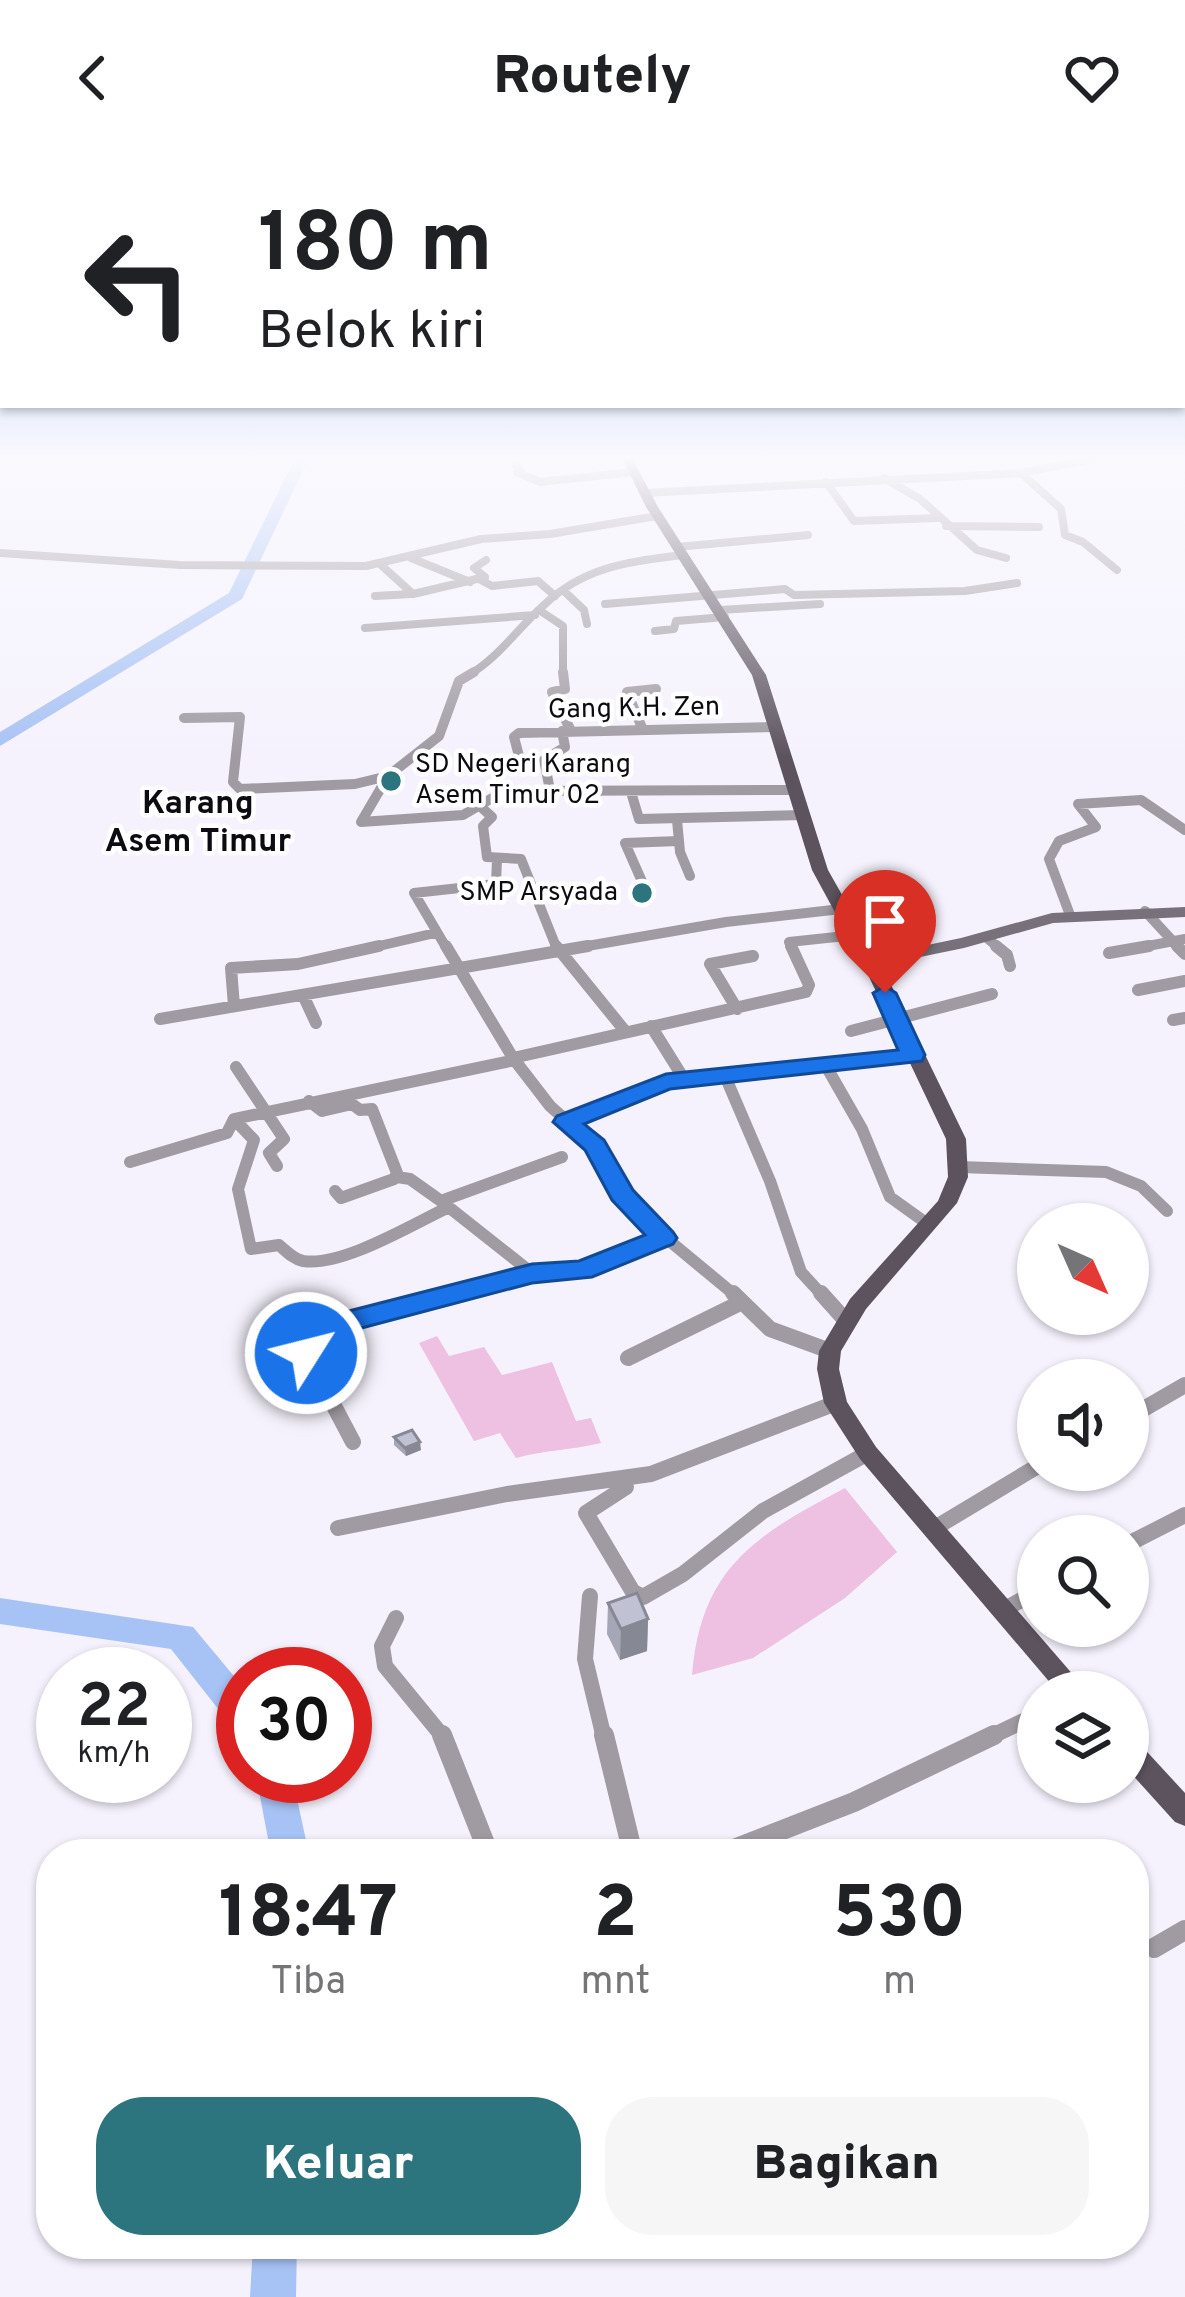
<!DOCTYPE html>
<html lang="id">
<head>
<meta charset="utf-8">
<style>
  body { margin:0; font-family:Overpass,sans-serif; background:#f6f6f6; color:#202124; height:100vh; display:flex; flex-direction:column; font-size:45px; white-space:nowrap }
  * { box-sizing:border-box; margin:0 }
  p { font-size:39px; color:#757577 }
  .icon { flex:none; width:66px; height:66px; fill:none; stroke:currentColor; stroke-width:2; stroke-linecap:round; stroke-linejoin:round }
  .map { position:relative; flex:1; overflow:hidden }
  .details { position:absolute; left:36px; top:1683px; width:1113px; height:420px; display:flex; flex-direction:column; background:#fff; border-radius:48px; box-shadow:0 3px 9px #0004 }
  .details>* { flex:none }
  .guide { position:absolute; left:0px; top:0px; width:1185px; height:252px; box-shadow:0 3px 9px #0004; background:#fff; color:#202124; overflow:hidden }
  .needle { width:78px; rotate:135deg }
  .controls { position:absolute; left:1017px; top:1047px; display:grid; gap:24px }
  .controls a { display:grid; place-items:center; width:132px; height:132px; border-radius:50%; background:#fff; box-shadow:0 3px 9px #0004; font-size:60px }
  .speed { position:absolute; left:36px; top:1491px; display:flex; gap:24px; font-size:60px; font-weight:700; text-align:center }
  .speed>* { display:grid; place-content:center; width:156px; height:156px; border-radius:50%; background:#fff; box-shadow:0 3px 9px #0004; line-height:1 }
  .speed small { font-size:30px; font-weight:400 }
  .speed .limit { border:18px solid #d22; background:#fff; color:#111 }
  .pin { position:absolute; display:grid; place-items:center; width:102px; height:102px; color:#fff; margin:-123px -51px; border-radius:50% 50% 50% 0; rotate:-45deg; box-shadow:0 0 12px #0007 }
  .pin .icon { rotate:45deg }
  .me { position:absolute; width:132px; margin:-66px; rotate:54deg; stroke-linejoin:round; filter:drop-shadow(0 0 9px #0008) }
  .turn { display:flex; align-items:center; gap:42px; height:252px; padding:0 60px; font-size:54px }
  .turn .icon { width:156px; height:156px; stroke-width:2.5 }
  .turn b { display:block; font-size:84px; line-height:102px }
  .eta { display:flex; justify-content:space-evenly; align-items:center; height:204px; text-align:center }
  .eta b { font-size:72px; font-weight:800; line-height:84px }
  .action { display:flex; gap:24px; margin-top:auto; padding:24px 60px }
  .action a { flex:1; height:138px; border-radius:48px; background:#2c747e; color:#fff; font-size:48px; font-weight:800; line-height:138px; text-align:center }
  .action a+a { background:#f6f6f6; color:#202124 }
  header { display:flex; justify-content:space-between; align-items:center; height:156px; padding:0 60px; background:#fff; font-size:54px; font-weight:800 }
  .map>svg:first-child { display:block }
</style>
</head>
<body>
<header><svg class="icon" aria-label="back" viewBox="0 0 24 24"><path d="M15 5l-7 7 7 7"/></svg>Routely<svg class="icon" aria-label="heart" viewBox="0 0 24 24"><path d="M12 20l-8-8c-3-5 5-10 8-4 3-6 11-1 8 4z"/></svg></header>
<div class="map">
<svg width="1185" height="2141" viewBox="0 0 1185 2141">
  <rect width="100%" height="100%" fill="#f5f2fd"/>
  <path fill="#eec0e2" d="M437 1180 449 1200 484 1191 502 1219 552 1206 576 1265 591 1262 601 1287C571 1294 546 1294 516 1302L500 1277 474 1285 419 1187Z
    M845 1332 897 1396 845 1442 753 1502 692 1519C701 1411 756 1379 845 1332Z"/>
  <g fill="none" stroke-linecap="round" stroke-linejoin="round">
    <path fill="#a7c2f4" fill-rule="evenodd" d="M295 302H309L242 443 0 590V576L229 437Z
      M0 1442 193 1471 243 1531V1572L230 1568 171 1493 0 1468Z
      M256 1620H292L309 1698H271Z
      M253 2088H297L296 2141H250Z"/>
    <path stroke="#a09ba2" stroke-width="8" d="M516 310 521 315 517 316 540 326 634 316
      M1021 317 1061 353 1065 379 1083 386 1117 414
      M884 322 920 343 977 394 1006 402
      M826 326 854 365 937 362
      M645 337 1021 317 1090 303
      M946 370 1039 371
      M677 391 808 379
      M0 397 180 409 366 410 481 383 550 378 657 360
      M411 402 470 426
      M380 408 413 438 485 421 474 412 486 404
      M479 423 492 430 538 425 555 440
      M564 435 584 454 587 468
      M375 440 411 438
      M605 448 785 433 794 439 965 435 1017 427
      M539 454 563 470V519
      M720 454 820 448
      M365 472 535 459
      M655 475 674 473 676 465 725 461
      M469 519C500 500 517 473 544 449 585 410 629 406 682 399"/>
    <path stroke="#a09ba2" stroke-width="10" d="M563 516 565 533 552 536 571 575
      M184 562 240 561 233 626 240 633 355 628 388 620 439 580 459 525 474 516
      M643 574 627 536 656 533
      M519 600 514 581 519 577 776 571
      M388 620 361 666 463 659 499 638 514 635 795 634
      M550 634 544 604 565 591 562 575
      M631 636 639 663 803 659
      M482 652 492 661 483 670 487 701 521 703 557 793
      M677 664 680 696 690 720
      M644 730 625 687 679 685
      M1145 755 1180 793
      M1070 759 1049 703 1059 685 1096 671 1078 648 1141 644 1185 674
      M987 782 1000 793
      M366 793 435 777
      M447 793 414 737 496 728 497 703
      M570 793 726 766 841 753
      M792 793 789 786 855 779
      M1132 793 1185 783"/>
    <path stroke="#a09ba2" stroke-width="12" d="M446 790 513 902 550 950 595 990 622 1038 643 1063 736 1140
      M556 790 625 875
      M996 790 1007 799 1010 810
      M1177 790 1185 798
      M1109 797 1149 790
      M1138 834 1185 825
      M303 839 316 867
      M234 850 231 812 298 808 379 790
      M737 853 710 808 753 800
      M160 863 588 790
      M1173 864 1185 862
      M651 870 684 923
      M851 875 992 838
      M513 902 806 836 809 829 791 790
      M826 910 862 973 890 1041 929 1069
      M236 911 284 983 269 997 277 1010
      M725 920 770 1025 801 1116 823 1140
      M309 945 322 955 352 948 360 954 372 953 397 1017 394 1023 341 1042 335 1035
      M234 963 254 984 238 1033 251 1093 279 1089C286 1095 293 1103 303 1105 342 1111 411 1069 447 1052
      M566 966 666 926 913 899
      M130 1006 227 977 234 963 515 904
      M959 1011 1106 1016 1141 1030 1167 1055
      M397 1021 410 1023 441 1045
      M532 1117 441 1045 562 1001
      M436 1140 532 1117 597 1110 663 1082"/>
    <path stroke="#a09ba2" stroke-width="16" d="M733 1137 770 1173 830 1195
      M821 1137 846 1165
      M628 1202 740 1147
      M1128 1262 1185 1229
      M353 1286 306 1197 313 1180 345 1166 447 1137
      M619 1324 626 1331 586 1357 633 1436 643 1441 683 1418 763 1355 868 1297
      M338 1372 507 1338 651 1318 836 1247
      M933 1373 1038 1310
      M1128 1388 1185 1359
      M590 1440 585 1503 604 1582
      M1003 1454 1038 1435
      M396 1462 382 1490 385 1510 444 1582
      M988 1582 1038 1558"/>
    <path stroke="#a09ba2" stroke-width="20" d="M442 1579 489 1698
      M604 1579 633 1698
      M721 1698 854 1646 994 1579
      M1154 1792 1185 1774"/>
    <path fill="#78717b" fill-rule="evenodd" d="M1185 751V761L1053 767 964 792 871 811 862 806 865 802 961 782 1052 757Z"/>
    <path fill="#5c535f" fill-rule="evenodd" d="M622 302H632L658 351 766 519 828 714 880 806 966 983 968 1021 957 1047 866 1153 841 1195 839 1213 847 1246 876 1291 1088 1536H1058L860 1303 824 1247 817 1213 819 1195 850 1143 938 1045 948 1021 946 983 862 806 812 714 752 519 646 351Z
      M1128 1583 1138 1586 1185 1637V1670L1175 1666 1128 1614Z"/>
  </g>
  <path fill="#a5a7b6" d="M394 1281 421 1294 406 1300 394 1289Z
    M608 1447 648 1463 647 1495 620 1504 607 1478Z"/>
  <path fill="#868894" d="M420 1286 421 1294 406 1300 405 1292Z
    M648 1463 647 1495 620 1504 621 1473Z"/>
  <path fill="#c0c2d4" stroke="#868894" stroke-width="3" d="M412 1274 420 1286 405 1292 394 1281Z
    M637 1437 648 1463 621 1473 608 1447Z"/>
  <linearGradient id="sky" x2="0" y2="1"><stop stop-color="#8ebaed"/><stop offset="0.5" stop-color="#faf9fe"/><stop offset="1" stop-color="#faf9fe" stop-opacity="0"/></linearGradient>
  <rect width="1185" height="602" fill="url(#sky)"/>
  <path fill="#1a73e8" stroke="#114b97" stroke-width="3" d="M885 830 896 837 925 899 922 905 670 933 584 968 604 984 633 1034 673 1076 677 1082 673 1088 592 1121 532 1127 354 1174 325 1186 316 1204H296L291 1197 303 1173 345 1156 532 1108 579 1105 645 1079 612 1044 585 994 553 966 557 960 666 918 898 894 873 837Z"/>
  <g fill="#2c747e" stroke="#fff" stroke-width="4.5">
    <circle cx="391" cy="625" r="12"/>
    <circle cx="642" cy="737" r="12"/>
  </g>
  <g text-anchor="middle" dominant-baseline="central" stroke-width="9" stroke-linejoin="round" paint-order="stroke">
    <g font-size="27" fill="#0d0b12" stroke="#fff">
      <text transform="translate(634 553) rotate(-1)">Gang K.H. Zen</text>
    </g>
    <g font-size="27" fill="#0d0b12" stroke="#fff" text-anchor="start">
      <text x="415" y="609">SD Negeri Karang<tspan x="415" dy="31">Asem Timur 02</tspan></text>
      <text x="618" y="737" text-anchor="end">SMP Arsyada</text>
    </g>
    <g font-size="33" font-weight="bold" fill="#0d0b12" stroke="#fff">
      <text x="198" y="649">Karang<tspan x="198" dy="38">Asem Timur</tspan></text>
    </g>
  </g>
</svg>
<div class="controls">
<a><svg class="needle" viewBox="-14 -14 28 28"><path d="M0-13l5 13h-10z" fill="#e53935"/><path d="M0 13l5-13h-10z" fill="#757577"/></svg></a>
<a><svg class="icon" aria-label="sound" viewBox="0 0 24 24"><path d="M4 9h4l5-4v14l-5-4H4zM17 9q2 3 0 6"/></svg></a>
<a><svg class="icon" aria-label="search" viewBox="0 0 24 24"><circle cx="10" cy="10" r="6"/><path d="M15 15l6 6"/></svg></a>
<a><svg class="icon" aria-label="layers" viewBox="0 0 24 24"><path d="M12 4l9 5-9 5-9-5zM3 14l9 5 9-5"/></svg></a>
</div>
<div class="speed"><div>22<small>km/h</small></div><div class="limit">30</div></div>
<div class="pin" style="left:885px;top:837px;background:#d93025"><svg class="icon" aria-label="arrive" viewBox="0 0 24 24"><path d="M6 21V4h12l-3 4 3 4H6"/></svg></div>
<svg class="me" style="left:306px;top:1197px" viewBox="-20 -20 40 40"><circle r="17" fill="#1a73e8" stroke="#fff" stroke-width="3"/><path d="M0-11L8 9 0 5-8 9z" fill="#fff"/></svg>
<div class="guide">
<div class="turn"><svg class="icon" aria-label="left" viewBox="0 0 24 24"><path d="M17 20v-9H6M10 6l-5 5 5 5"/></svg><div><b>180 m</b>Belok kiri</div></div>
</div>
<section class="details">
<div class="eta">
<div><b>18:47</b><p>Tiba</p></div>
<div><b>2</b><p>mnt</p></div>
<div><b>530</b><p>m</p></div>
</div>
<div class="action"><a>Keluar</a><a>Bagikan</a></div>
</section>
</div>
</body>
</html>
